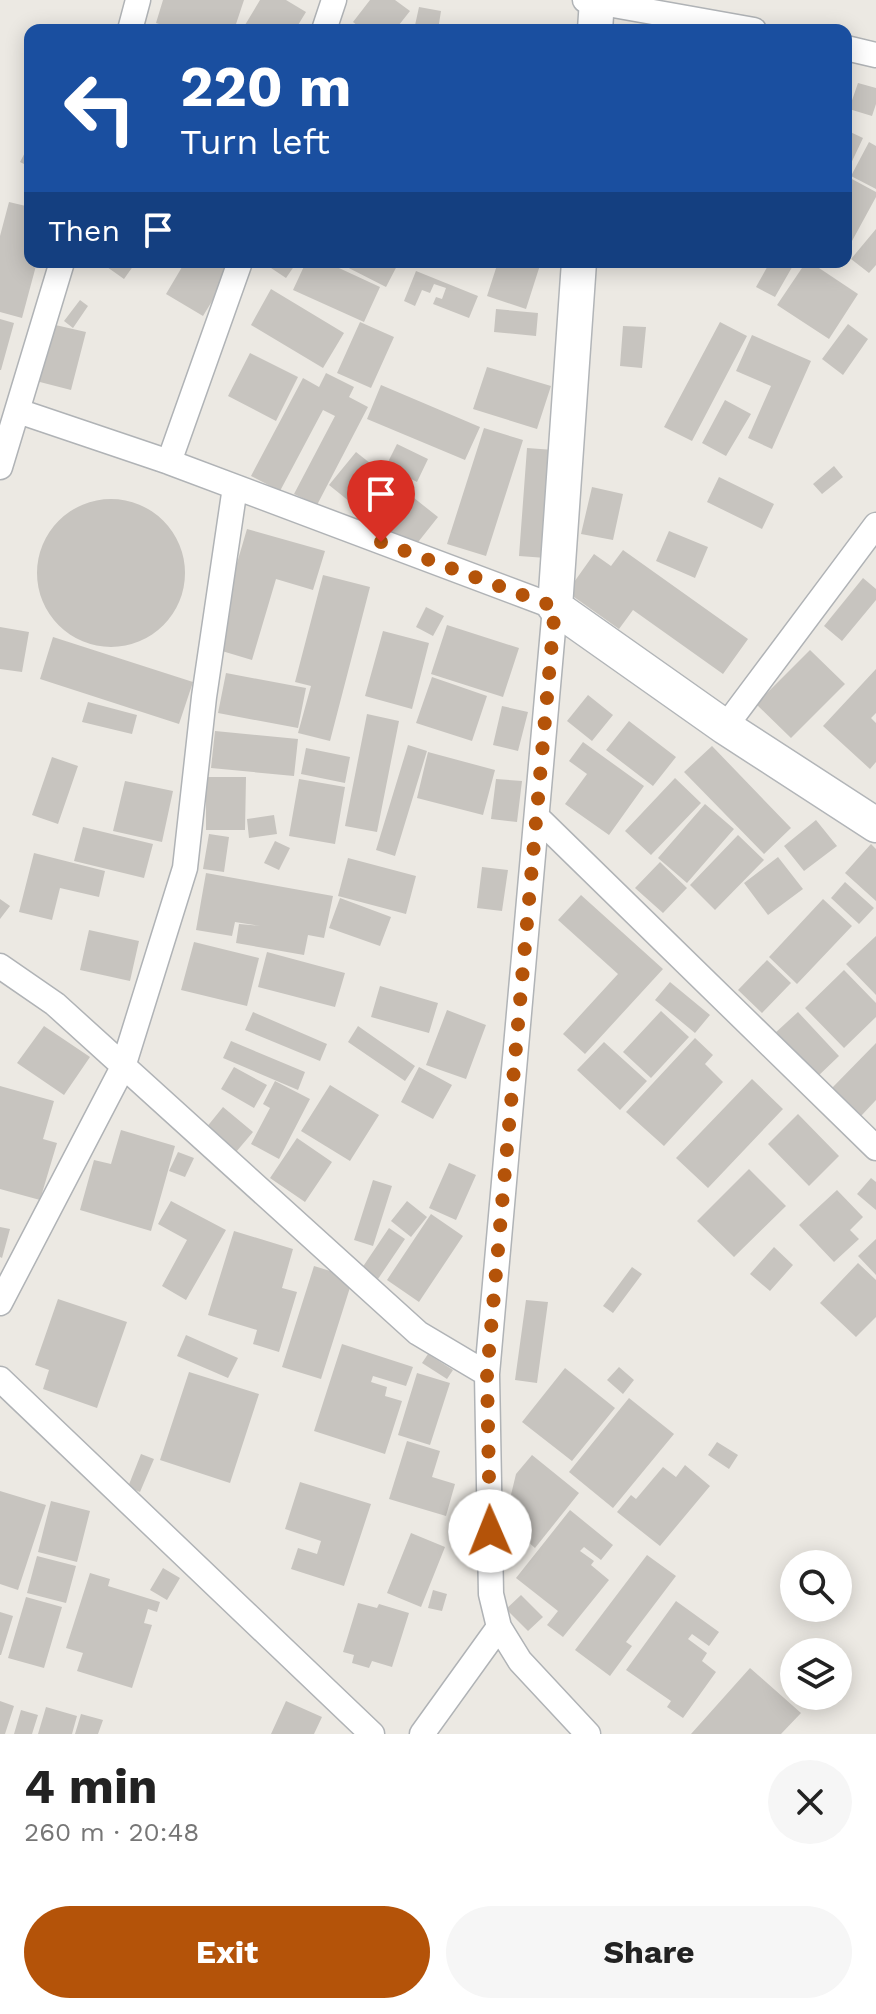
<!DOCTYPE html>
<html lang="en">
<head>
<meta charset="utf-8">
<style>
  body { margin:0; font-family:"Work Sans",sans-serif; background:#f6f6f6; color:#222; height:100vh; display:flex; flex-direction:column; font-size:30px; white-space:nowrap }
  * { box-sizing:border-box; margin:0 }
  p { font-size:26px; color:#767676 }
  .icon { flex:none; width:44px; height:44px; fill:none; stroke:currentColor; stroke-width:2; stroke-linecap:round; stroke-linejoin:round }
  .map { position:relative; height:1734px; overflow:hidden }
  .panel { display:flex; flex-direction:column; background:#fff; flex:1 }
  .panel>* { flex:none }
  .hud { position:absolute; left:24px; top:24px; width:828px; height:244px; border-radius:16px; box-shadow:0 4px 20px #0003; background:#1a4fa0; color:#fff; overflow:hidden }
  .tools { position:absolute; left:780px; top:1550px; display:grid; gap:16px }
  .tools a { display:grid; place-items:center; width:72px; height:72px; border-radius:50%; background:#fff; box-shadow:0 4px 20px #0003; font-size:40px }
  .pin { position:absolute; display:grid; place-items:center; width:68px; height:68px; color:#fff; margin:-82px -34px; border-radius:50% 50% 50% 0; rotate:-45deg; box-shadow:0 0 8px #0007 }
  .pin .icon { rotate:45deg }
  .me { position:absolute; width:88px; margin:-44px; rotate:359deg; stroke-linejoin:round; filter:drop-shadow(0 0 6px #0008) }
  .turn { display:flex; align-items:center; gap:28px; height:168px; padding:0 24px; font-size:36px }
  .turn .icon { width:104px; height:104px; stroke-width:2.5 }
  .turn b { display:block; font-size:56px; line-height:68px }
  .then { display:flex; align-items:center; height:76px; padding:0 24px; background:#0003; gap:16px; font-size:30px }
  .round { display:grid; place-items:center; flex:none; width:84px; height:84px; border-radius:42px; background:#f6f6f6 }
  .head { display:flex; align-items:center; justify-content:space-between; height:136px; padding:0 24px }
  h1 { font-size:48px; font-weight:700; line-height:60px }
  .cta { display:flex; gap:16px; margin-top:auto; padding:16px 24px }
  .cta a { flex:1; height:92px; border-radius:48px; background:#b45309; color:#fff; font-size:32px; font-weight:700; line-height:92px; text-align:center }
  .cta a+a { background:#f6f6f6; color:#222 }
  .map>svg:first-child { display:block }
</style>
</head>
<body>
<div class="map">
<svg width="876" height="1734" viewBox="0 0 876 1734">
  <rect width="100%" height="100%" fill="#ece9e3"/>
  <path fill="#c7c4bf" d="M163 0H244L234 30H177L156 23Z
    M260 0H286L306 12 295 30H242Z
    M370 0H395L410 11 395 30H363L353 22Z
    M419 7 441 11 438 30H414Z
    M858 83 876 88V104L872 116 849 109Z
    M846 130 863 138 846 174Z
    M869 142 876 146V189L851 176Z
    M30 143V167L20 162Z
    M850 178 876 192V197L846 252V186Z
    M9 202 30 207V262H37L22 318 0 312V236Z
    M876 229V265L869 273 851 259Z
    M100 262H136L124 279Z
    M185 262H229L234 265 203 316 166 294Z
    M262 262H297L286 278Z
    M306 262H326L380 287 364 322 293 290Z
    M337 262H399L386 287Z
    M498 262H541L526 309 487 296Z
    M770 262H795L775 297 756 287Z
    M806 262H810L858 294 829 339 777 305Z
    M416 271 478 296 469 318 433 304 436 297 442 299 446 288 434 284 430 293 422 290 415 306 404 301Z
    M271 289 344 333 323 368 251 325Z
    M80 300 88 306 73 328 64 321Z
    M496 309 538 313 536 336 494 332Z
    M0 319 14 323 1 370H0Z
    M360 322 394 337 371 388 337 373Z
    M720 322 747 336 692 441 664 427Z
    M51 324 86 332 71 390 36 381Z
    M848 324 868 339 843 375 822 359Z
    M623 326 646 327 642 368 620 366Z
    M752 335 811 361 772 449 748 438 771 386 736 371Z
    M250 353 298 377 276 421 228 396Z
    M487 367 551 386 537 429 473 409Z
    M326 373 354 387 349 397 368 407 317 505 294 494 335 416 323 410 280 491 251 476 303 378 319 387Z
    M381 385 480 427 465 460 367 419Z
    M725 400 751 414 726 456 702 443Z
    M484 428 523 440 486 556 447 544Z
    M397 444 428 459 417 482 386 466Z
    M527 448 554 450 546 558 519 556Z
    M356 452 438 517 411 551 329 485Z
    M834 466 843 477 822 494 813 484Z
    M719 477 774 504 762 529 707 502Z
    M592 487 623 494 613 540 581 534Z
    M37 573a74 74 0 1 1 148 0a74 74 0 1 1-148 0Z
    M247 529 325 551 313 590 276 579 252 660 212 648Z
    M669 531 708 547 695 578 656 561Z
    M623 550 748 639 723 674 633 610 619 629 567 592 594 554 611 566Z
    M323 575 370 587 330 741 298 733 311 686 295 682Z
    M863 578 876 589V600L842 641 824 626Z
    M426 607 444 616 433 636 416 627Z
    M447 625 519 648 503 697 431 674Z
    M0 627 29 632 22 672 0 669Z
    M383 631 429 643 412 709 365 696Z
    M53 637 193 682 179 724 40 679Z
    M810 650 845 684 791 738 756 704Z
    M876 669V713L871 718 876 723V762L870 769 823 726Z
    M226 673 306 688 298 728 218 713Z
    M432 677 487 696 472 741 416 723Z
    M588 695 613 715 592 741 567 721Z
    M88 702 137 715 132 734 82 722Z
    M502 706 528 712 518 751 493 745Z
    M367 714 399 721 377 832 345 826Z
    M629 721 676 757 653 786 606 750Z
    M215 731 298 739 294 776 211 768Z
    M583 742 644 786 609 835 565 804 587 774 569 761Z
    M408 745 427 751 395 856 376 850Z
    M712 746 791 828 764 854 684 772Z
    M306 748 350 757 345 783 301 774Z
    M428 752 495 770 483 815 417 798Z
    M52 757 78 766 58 824 32 815Z
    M206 777H246L245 830H206Z
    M675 778 701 803 651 855 625 831Z
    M299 779 345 787 335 844 289 836Z
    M496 779 522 781 517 822 491 819Z
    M125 781 173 791 162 842 113 831Z
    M705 804 734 829 687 883 658 858Z
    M274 815 277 834 249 838 247 819Z
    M816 820 837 846 804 871 784 846Z
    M83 827 153 844 144 878 74 861Z
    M209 834 229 837 224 872 203 869Z
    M738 835 764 860 715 910 690 885Z
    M275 841 290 848 279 870 264 863Z
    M871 844 876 849V901L845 873Z
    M34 853 105 871 99 897 60 888 52 920 19 912Z
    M778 857 803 889 768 915 744 883Z
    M348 858 416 876 406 914 338 896Z
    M660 862 687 888 663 913 635 888Z
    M482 867 508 870 502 911 477 908Z
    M206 873 333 896 324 938 308 935 304 955 236 943 239 924 261 926 235 922 232 936 196 930Z
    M845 882 874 908 859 924 831 898Z
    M581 895 663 969 585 1054 563 1034 618 974 558 920Z
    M340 898 391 917 380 946 329 928Z
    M0 899 10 906 0 919Z
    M823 899 852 926 797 984 769 957Z
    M89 930 139 941 130 981 80 970Z
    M876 936V995L846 964Z
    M194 942 259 958 247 1006 181 990Z
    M267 952 345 973 335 1007 258 987Z
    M767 960 791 983 762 1013 738 990Z
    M844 970 876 1003V1017L844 1048 805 1008Z
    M670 982 710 1015 695 1033 655 1000Z
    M380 986 438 1003 429 1033 371 1017Z
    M447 1010 486 1025 466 1079 426 1065Z
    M661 1011 689 1037 651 1078 623 1052Z
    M253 1012 327 1044 320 1061 245 1030Z
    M798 1012 839 1056 816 1078 774 1034Z
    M44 1026 90 1057 64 1095 17 1063Z
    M358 1026 415 1066 405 1081 348 1042Z
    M695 1038 713 1055 705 1064 723 1082 664 1146 626 1112Z
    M231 1041 305 1072 298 1090 223 1058Z
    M604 1042 647 1081 620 1110 577 1070Z
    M876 1043V1100L861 1116 832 1088Z
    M234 1067 267 1085 254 1108 221 1089Z
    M419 1067 452 1085 433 1119 401 1102Z
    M752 1079 783 1109 708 1188 676 1158Z
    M275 1081 310 1099 279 1159 251 1144 270 1108 263 1104Z
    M330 1085 379 1115 350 1161 301 1131Z
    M0 1086 54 1101 43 1139 57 1143 40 1200 0 1189Z
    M223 1107 253 1132 236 1152 206 1128Z
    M798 1114 839 1156 809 1186 768 1144Z
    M121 1130 175 1146 151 1231 80 1210 94 1160 111 1164Z
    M297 1138 332 1162 305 1202 270 1178Z
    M178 1152 194 1158 185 1177 169 1171Z
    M449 1163 476 1175 456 1220 429 1208Z
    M749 1169 786 1206 734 1257 697 1221Z
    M871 1178 876 1182V1210L857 1194Z
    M373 1180 392 1186 373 1246 354 1240Z
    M837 1190 863 1217 850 1230 859 1239 834 1262 799 1225Z
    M171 1201 226 1230 186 1300 162 1286 187 1240 158 1224Z
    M407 1201 427 1217 411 1237 391 1221Z
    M431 1214 463 1236 419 1302 387 1280Z
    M0 1227 10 1229 2 1258 0 1257Z
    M389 1228 405 1239 378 1279 362 1268Z
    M234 1231 293 1249 282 1288 297 1292 279 1352 253 1344 257 1330 208 1315Z
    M876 1239V1275L858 1256Z
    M774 1247 793 1265 770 1291 750 1274Z
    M858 1263 876 1280V1317L856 1337 820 1303Z
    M314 1266 353 1278 321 1379 282 1367Z
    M632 1267 642 1274 613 1313 603 1306Z
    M58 1299 127 1322 97 1408 43 1389 49 1370 35 1365Z
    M526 1300 548 1302 537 1383 515 1380Z
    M186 1335 238 1358 228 1378 177 1356Z
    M342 1344 413 1367 406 1386 373 1376 371 1382 387 1387 385 1396 402 1401 385 1454 314 1431Z
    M428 1354 453 1370 447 1379 422 1363Z
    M619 1367 634 1380 623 1394 607 1380Z
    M565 1368 615 1408 572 1461 522 1422Z
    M189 1372 259 1394 230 1483 160 1460Z
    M417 1373 450 1383 430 1445 398 1435Z
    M629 1398 674 1434 613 1508 569 1472Z
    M407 1441 440 1451 432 1477 455 1484 446 1516 389 1499Z
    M717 1442 738 1455 729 1469 708 1455Z
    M141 1454 154 1459 140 1492 128 1487Z
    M532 1455 579 1493 535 1548 527 1541 519 1552 510 1545 518 1534 514 1531 509 1503 516 1474Z
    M685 1465 710 1486 660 1546 617 1512 631 1495 636 1499 663 1467 676 1477Z
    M300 1482 371 1504 344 1586 291 1569 298 1548 317 1554 321 1541 285 1529Z
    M0 1491 46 1505 18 1590 0 1584Z
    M51 1501 90 1511 77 1562 38 1552Z
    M570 1510 613 1545 601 1560 584 1547 580 1551 594 1561 591 1565 609 1580 563 1637 547 1625 558 1611 516 1578Z
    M411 1533 445 1547 421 1607 387 1593Z
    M647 1555 676 1576 626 1642 632 1646 610 1676 575 1650Z
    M37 1556 76 1566 66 1603 27 1593Z
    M163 1568 180 1578 167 1600 150 1590Z
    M90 1573 110 1579 108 1586 160 1602 157 1612 148 1609 144 1623 152 1625 132 1688 77 1671 83 1653 66 1648Z
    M433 1590 447 1594 442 1611 428 1608Z
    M521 1595 543 1617 528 1631 506 1609Z
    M26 1597 62 1607 44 1668 8 1658Z
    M676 1601 719 1632 709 1646 692 1634 688 1639 707 1653 702 1661 716 1672 683 1718 667 1707 671 1701 626 1670Z
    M358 1603 377 1608 379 1604 409 1613 392 1667 372 1661 369 1668 352 1663 354 1655 343 1652Z
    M0 1612 13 1616 1 1655H0Z
    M750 1668 801 1713 781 1734H691Z
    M0 1701 14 1706 5 1734H0Z
    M286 1701 322 1717 314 1734H271Z
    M46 1707 77 1716 72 1734H38Z
    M21 1710 38 1715 32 1734H14Z
    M81 1714 103 1720 98 1734H75Z"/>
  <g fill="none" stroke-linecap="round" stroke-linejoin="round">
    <g stroke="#b0b3b6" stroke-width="27">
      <path id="street" d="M585 0 754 30
        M130 30 138 0
        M324 30 334 0
        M846 48 876 55
        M18 411 169 462 555 607 487 1374 491 1594 499 1627 520 1661 588 1734
        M169 462 240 262
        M0 467 62 262
        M725 727 876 525
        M538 818 876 1148
        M0 966 55 1004 418 1333 487 1374
        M0 1303 123 1067 185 868 204 697 235 487
        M0 1379 372 1734
        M422 1734 499 1627"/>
    </g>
    <g stroke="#b2b5b8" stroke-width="37">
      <path id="secondary" d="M595 30 597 0
        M579 262 555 607 725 727 876 825"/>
    </g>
    <use href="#street" stroke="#fff" stroke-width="24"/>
    <use href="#secondary" stroke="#fff" stroke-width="34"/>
  </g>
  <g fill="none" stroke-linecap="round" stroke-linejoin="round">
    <path stroke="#b45309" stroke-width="14" stroke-dasharray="0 25.2" d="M381 542 555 607 487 1374 490 1531"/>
  </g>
</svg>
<div class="tools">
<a><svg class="icon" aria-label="search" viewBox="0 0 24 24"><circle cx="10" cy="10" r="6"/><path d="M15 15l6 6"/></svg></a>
<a><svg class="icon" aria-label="layers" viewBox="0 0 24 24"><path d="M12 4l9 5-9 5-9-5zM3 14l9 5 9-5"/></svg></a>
</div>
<div class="pin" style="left:381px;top:542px;background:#d93025"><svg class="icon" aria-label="arrive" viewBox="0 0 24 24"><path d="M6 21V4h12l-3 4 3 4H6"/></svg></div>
<svg class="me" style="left:490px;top:1531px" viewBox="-20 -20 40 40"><circle r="19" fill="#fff"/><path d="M0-13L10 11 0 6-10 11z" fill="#b45309"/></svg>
<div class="hud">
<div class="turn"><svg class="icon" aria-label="left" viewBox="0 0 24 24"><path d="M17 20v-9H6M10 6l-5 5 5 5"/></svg><div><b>220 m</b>Turn left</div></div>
<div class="then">Then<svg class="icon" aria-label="arrive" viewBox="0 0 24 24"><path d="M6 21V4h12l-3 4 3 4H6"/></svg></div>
</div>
</div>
<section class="panel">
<div class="head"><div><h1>4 min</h1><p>260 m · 20:48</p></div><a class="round"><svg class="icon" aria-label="close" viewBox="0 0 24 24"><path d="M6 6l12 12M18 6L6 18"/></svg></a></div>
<div class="cta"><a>Exit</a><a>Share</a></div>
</section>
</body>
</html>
